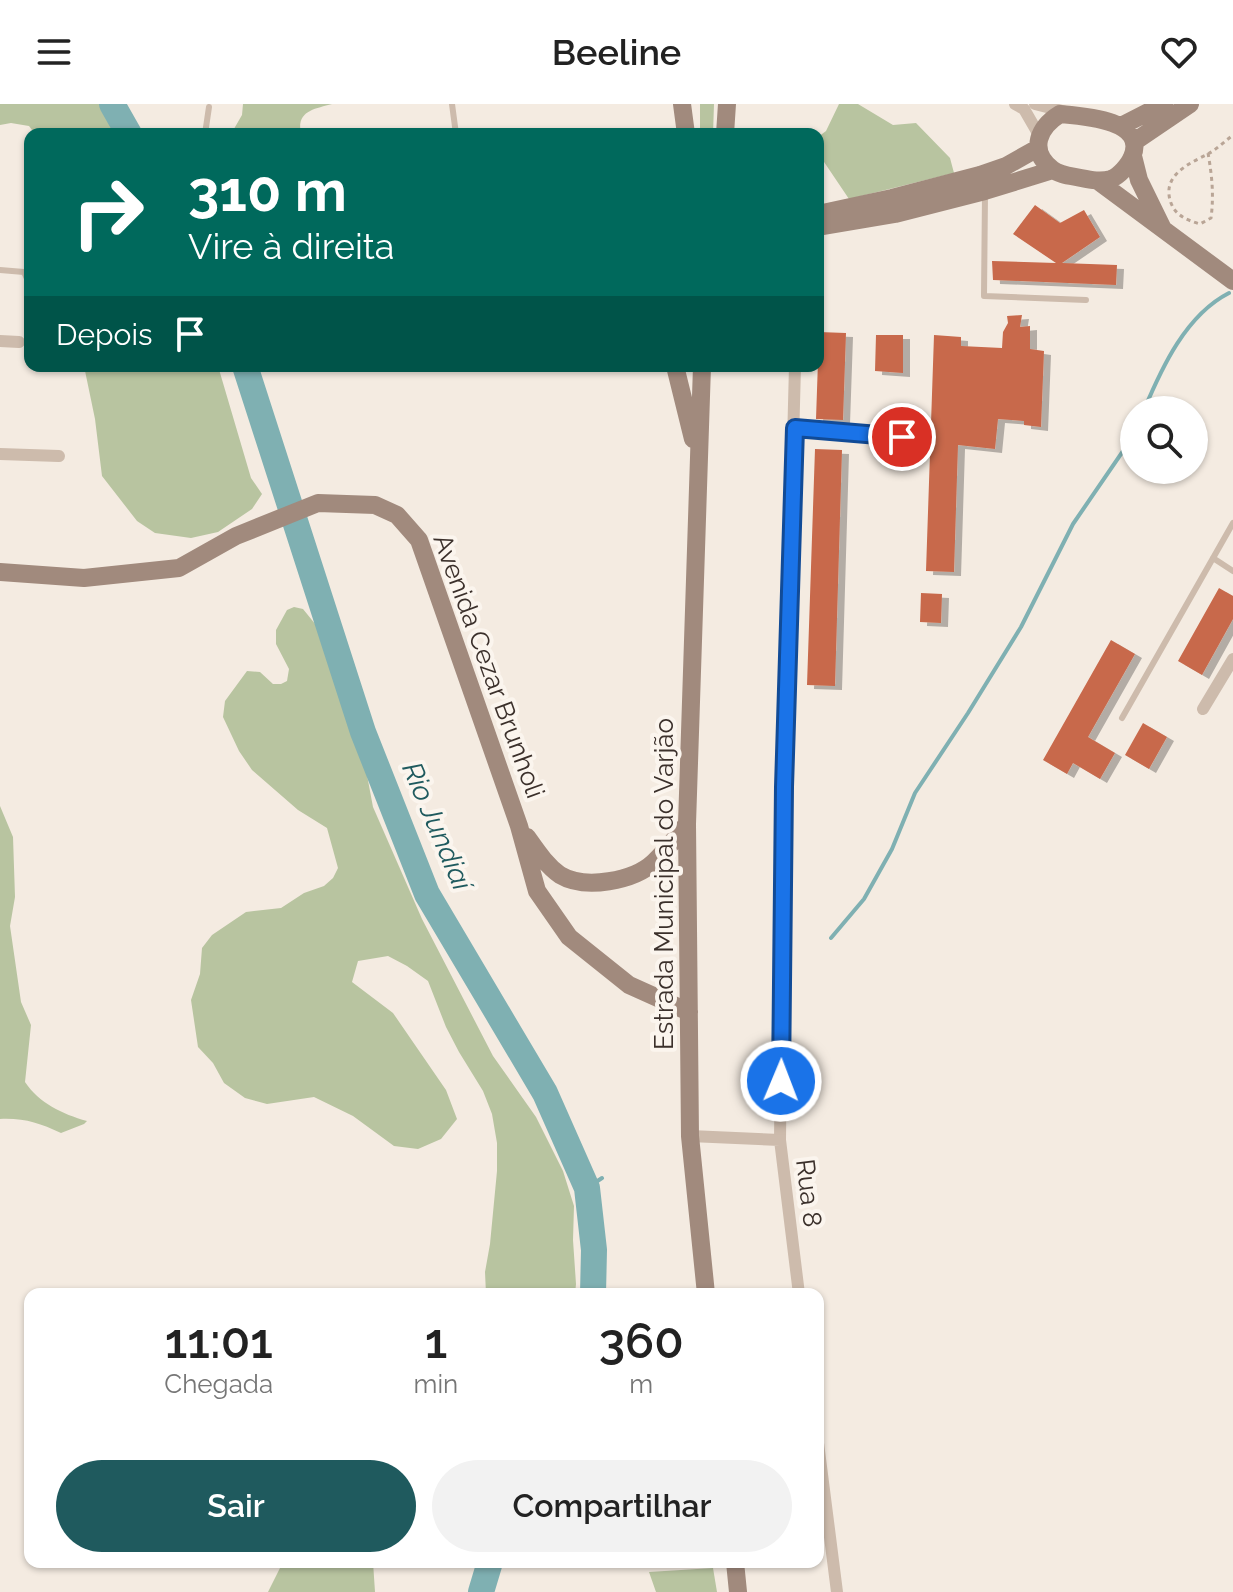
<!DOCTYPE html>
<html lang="pt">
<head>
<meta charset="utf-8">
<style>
  body { margin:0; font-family:Raleway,sans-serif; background:#f2f2f2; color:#222; height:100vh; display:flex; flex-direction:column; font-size:30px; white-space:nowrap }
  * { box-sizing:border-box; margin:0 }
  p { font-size:26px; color:#767676 }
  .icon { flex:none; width:44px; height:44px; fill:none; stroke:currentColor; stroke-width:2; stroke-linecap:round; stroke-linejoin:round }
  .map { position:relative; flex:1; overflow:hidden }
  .drawer { position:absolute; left:24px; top:1184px; width:800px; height:280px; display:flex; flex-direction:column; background:#fff; border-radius:16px; box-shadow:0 2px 6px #0004 }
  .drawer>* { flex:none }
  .guide { position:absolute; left:24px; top:24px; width:800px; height:244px; border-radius:16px; box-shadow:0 2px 6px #0004; background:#00695c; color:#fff; overflow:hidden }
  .fabs { position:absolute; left:1120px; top:292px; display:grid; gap:16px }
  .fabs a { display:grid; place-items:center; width:88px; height:88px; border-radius:50%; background:#fff; box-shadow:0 2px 6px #0004; font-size:40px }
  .pin { position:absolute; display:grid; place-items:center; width:68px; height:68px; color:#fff; margin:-34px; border:4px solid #fff; border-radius:50%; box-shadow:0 2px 8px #0007 }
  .me { position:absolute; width:88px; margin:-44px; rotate:1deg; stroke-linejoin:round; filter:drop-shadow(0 0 6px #0008) }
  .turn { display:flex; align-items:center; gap:28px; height:168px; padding:0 32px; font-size:36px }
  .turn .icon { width:104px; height:104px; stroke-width:2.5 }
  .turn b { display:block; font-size:56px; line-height:68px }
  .then { display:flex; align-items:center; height:76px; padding:0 32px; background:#0003; gap:16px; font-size:30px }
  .eta { display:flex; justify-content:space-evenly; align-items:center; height:136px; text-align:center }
  .eta b { font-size:48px; font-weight:600; line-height:56px }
  .cta { display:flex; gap:16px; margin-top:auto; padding:16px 32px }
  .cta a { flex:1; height:92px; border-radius:48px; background:#1f5a5e; color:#fff; font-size:32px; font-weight:600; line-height:92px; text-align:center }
  .cta a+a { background:#f2f2f2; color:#222 }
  header { display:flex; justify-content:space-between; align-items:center; height:104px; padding:0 32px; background:#fff; font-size:36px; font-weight:600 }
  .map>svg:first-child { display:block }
</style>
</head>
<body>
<header><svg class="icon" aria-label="menu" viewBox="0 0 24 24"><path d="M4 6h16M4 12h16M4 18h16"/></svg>Beeline<svg class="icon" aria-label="heart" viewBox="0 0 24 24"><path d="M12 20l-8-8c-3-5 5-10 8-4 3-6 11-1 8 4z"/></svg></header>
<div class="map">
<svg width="1233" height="1488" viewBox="0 0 1233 1488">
  <defs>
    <filter id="shadow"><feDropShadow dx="7" dy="4" stdDeviation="0" flood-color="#0004"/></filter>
  </defs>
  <rect width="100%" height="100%" fill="#f4ebe1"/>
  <path fill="#b8c4a0" d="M0 0H100L119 30H35L29 22 11 19 0 21Z
    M243 0H332C314 5 296 7 301 30H231L242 11Z
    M700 0H714L713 30H700Z
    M839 0H858L893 21 916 19 950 54 954 69 849 95 818 49V33L826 27Z
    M84 262H218L251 374 262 390 252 405 218 428 191 434 155 429 137 417 102 372 95 315Z
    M294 503 303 505 320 526 351 586 373 703 422 815 493 952 536 1013 563 1067 574 1102 573 1136 576 1180 575 1190H486L485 1168 490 1140 497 1067V1039L492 1010 483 987 459 948 446 923 428 877 407 862 388 852 358 857 352 878 393 909 446 986 457 1015 441 1035 418 1045 394 1042 353 1012 314 993 267 1000 245 994 224 979 213 959 198 943 191 896 200 870 202 844 212 831 246 808 281 804 304 789 324 782 333 774 338 764 327 724 298 706 252 666 239 647 223 613 225 597 247 567 260 568 273 580H281L287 577 289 565 276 540V526L287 506Z
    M0 702 13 733 15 793 10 822 21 898 31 921 25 978C39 999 62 1010 87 1017L84 1020 61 1029C39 1019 25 1014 0 1015Z
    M283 1458H373L375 1488H268Z
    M713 1464 717 1488H656L649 1468Z"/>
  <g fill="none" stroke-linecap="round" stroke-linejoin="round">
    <path stroke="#7fb0b2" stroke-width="4" d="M1144 306C1162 263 1186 211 1229 189
      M831 834 864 795 892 745 915 689 968 609 1021 523 1073 420 1134 331
      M587 1084 602 1074"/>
    <path stroke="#7fb0b2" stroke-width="26" d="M112 0 129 30
      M245 262 363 628 427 790 545 989 587 1084 594 1146 593 1190
      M481 1488 490 1458"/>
  </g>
  <path fill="#c8694b" filter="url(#shadow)" d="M1035 101 1060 119 1084 106 1100 133 1062 159 1117 161 1116 181 993 176 992 157 1056 159 1013 130Z
    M1022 211 1020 223 1030 222V245L1044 247 1041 323 1024 321V317L998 315 995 345 958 341 954 468 926 467 934 231 961 233V242L1002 244 1003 228 1008 219 1007 212Z
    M819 228 846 229 843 316 816 315Z
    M876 231H903V269L875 267Z
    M815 345 842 346 835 582 807 581Z
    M1219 484 1233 492V515L1202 571 1178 557Z
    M921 489 942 490 941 519 920 518Z
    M1111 536 1135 550 1088 633 1115 649 1100 675 1073 659 1067 670 1043 656Z
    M1143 619 1167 633 1149 665 1125 651Z"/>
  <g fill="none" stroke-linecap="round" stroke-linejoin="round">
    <path stroke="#b9a596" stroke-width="3" stroke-dasharray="4 4" stroke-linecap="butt" d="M1208 49C1212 72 1214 91 1211 114L1200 120C1187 116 1176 112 1171 99 1161 72 1188 60 1208 50 1217 45 1225 37 1233 31"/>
    <path stroke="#cdbbac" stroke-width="6" d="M452 0 456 30
      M205 30 209 3
      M985 90 984 192 1086 196
      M0 166 24 168 30 181
      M795 324 902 333
      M1213 454 1233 467
      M1122 614 1233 419"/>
    <path stroke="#cdbbac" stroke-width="12" d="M1015 0 1024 5 1039 31
      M1035 0 1066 8
      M0 237 19 238
      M0 350 59 352
      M1203 605 1233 555
      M690 1032 780 1036 799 1190
      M780 1036 784 683 795 262
      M818 1339 837 1488"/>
    <path stroke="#a18a7d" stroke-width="18" d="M682 0 686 30
      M1060 10C1083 12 1148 16 1132 53 1129 61 1119 72 1111 75 1101 78 1091 76 1081 74 1072 72 1059 71 1052 65 1028 46 1039 23 1060 10Z
      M1121 22 1164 0
      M725 30 727 0
      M1134 38 1190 0
      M1133 52 1139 76 1162 123
      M1098 77 1233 177
      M818 110 892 94 980 71 1006 62 1038 44
      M818 123 895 110 985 87 1053 66
      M675 262 693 335
      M702 262 687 720 690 1032 706 1190
      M0 468 84 474 179 464 236 432 318 399 375 401 397 411 419 436 519 722 537 787 569 833 629 881 689 908
      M527 733C537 747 546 761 560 771 585 786 634 777 654 758 666 747 677 732 687 720
      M735 1458 738 1488"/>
  </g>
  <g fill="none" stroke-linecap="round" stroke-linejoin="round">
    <g stroke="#114b97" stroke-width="20">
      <path id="route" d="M781 977 784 683 795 324 902 333"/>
    </g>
    <use href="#route" stroke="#1a73e8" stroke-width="14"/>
  </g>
  <g text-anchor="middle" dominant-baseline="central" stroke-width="8" stroke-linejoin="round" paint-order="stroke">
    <g font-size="26" fill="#3b302b" stroke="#fbf5ee">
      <text transform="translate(489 562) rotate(70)">Avenida Cezar Brunholi</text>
      <text transform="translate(664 780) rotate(-90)">Estrada Municipal do Varjão</text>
      <text transform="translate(809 1089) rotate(83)">Rua 8</text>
    </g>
    <g font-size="28" font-style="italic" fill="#1f5a5e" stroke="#fbf5ee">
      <text transform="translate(437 722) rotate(67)">Rio Jundiaí</text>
    </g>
  </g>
</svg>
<div class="fabs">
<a><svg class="icon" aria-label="search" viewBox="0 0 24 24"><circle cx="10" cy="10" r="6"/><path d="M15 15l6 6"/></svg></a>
</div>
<div class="pin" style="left:902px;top:333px;background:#d93025"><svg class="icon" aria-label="arrive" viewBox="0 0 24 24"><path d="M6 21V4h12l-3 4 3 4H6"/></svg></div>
<svg class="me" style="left:781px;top:977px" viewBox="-20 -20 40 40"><circle r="17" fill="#1a73e8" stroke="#fff" stroke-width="3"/><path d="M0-11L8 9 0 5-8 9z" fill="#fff"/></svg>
<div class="guide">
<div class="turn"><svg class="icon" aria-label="right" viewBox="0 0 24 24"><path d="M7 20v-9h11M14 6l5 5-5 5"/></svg><div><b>310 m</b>Vire à direita</div></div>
<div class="then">Depois<svg class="icon" aria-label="arrive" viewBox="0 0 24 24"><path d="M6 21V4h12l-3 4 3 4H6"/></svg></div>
</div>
<section class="drawer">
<div class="eta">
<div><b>11:01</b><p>Chegada</p></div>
<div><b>1</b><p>min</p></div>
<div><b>360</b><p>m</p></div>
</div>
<div class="cta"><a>Sair</a><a>Compartilhar</a></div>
</section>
</div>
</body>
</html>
